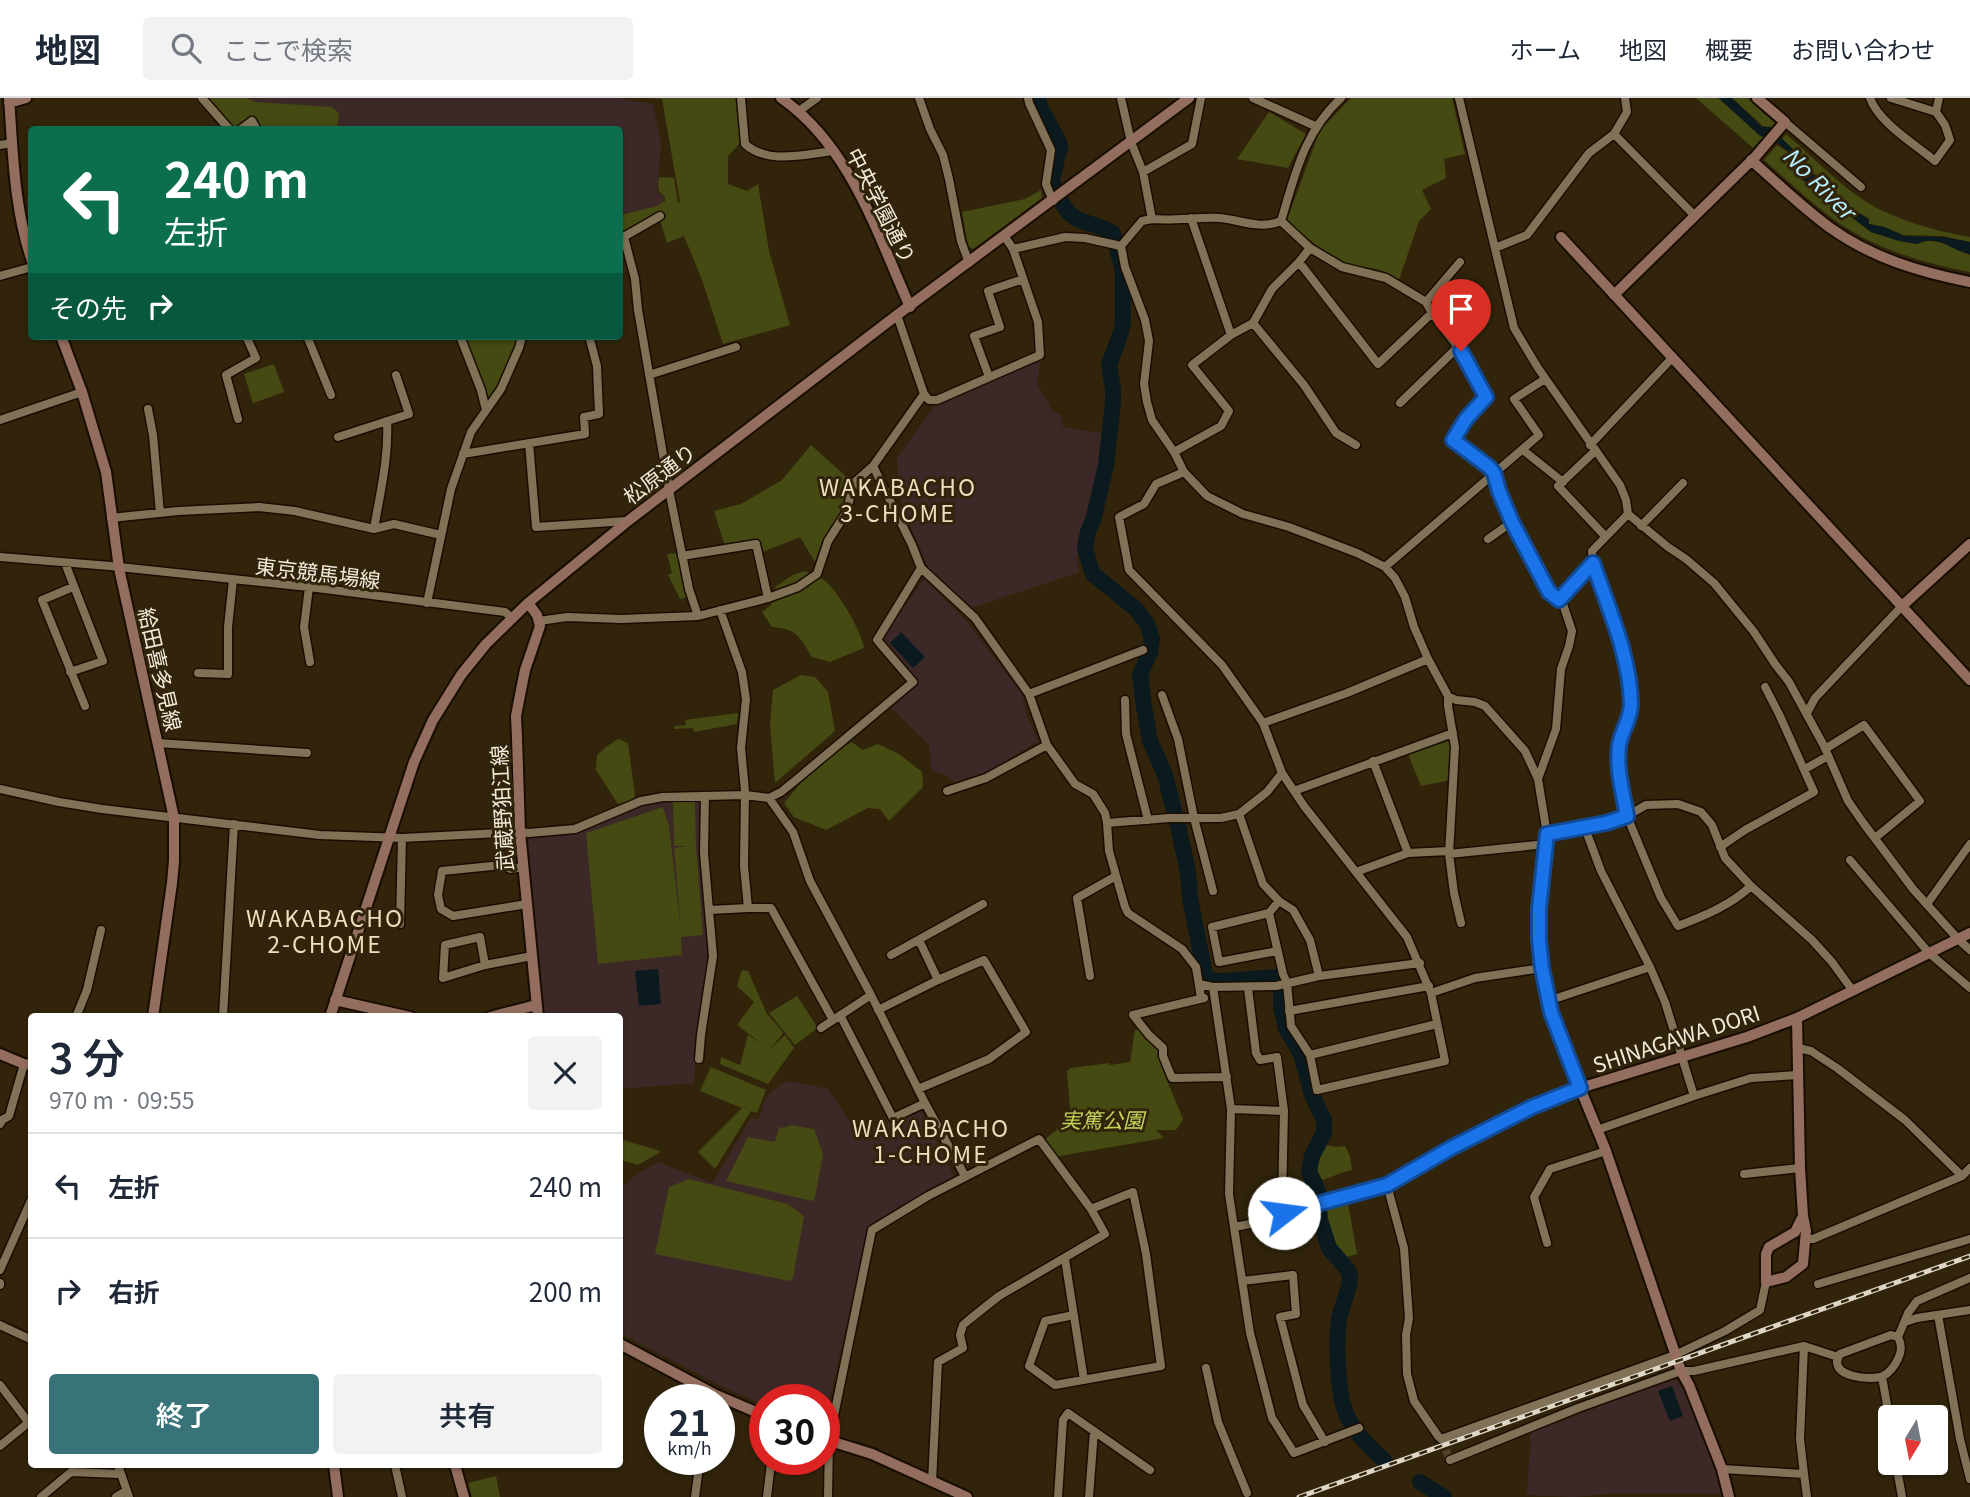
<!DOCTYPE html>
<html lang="ja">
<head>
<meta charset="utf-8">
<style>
  body { margin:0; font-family:Georgia,"Noto Sans JP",serif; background:#f2f2f3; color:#1f2937; height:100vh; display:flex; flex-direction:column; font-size:26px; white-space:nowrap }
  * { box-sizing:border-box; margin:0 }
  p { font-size:23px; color:#747a83 }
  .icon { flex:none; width:38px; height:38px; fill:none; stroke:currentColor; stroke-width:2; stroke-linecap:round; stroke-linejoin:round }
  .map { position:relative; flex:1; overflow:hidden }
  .details { position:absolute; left:28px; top:915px; width:595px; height:455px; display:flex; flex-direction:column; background:#fff; border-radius:7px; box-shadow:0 2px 5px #0004 }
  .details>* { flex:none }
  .banner { position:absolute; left:28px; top:28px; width:595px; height:214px; border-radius:7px; box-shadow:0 2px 5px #0004; background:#0b6e4f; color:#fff; overflow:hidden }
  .needle { width:46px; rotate:190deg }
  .tools { position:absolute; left:1878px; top:1307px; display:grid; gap:14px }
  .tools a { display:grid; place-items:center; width:70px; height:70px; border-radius:7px; background:#fff; box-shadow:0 2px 5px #0004; font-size:35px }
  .speed { position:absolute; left:644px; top:1286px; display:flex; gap:14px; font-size:35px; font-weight:700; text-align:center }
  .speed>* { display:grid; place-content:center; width:91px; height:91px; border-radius:50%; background:#fff; box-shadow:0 2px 5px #0004; line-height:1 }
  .speed small { font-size:18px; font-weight:400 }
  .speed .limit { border:10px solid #d22; background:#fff; color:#111 }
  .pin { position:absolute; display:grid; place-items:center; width:60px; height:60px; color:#fff; margin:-72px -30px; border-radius:50% 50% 50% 0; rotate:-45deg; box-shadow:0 0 7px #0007 }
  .pin .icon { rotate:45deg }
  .me { position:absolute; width:77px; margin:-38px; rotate:75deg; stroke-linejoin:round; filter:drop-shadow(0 0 5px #0008) }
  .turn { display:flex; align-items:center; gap:24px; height:147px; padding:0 21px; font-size:32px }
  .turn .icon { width:91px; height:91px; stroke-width:2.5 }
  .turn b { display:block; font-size:49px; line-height:60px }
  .then { display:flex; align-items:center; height:66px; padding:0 21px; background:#0003; gap:14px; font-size:26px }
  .round { display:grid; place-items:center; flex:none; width:74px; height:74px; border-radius:7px; background:#f2f2f3 }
  .head { display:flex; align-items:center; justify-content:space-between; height:119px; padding:0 21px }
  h1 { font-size:42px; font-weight:600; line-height:52px }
  .action { display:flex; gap:14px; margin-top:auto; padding:14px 21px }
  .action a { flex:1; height:80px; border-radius:7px; background:#377378; color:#fff; font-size:28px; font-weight:600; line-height:80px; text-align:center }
  .action a+a { background:#f2f2f3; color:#1f2937 }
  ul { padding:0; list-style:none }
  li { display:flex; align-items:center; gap:21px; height:105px; padding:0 21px; border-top:2px solid #e0e1e3 }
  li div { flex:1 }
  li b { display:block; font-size:26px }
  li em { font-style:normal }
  header { display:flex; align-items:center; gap:42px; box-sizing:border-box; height:98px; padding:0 35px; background:#fff; border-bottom:2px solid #e0e1e3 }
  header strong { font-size:33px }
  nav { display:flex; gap:38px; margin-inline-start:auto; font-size:24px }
  .search { width:490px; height:63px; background:#f2f2f3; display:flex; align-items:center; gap:18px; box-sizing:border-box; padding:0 24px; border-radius:7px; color:#747a83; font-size:26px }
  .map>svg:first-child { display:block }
</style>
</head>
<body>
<header>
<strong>地図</strong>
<div class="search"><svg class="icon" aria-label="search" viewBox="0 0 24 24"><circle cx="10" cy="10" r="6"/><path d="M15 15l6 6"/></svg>ここで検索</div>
<nav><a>ホーム</a><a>地図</a><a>概要</a><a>お問い合わせ</a></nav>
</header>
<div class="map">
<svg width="1970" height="1399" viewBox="0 0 1970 1399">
  <rect width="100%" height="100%" fill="#31240b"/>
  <path fill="#3c2827" d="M246 0H621V1L653 6 661 46 657 91 659 96 665 99 664 103 657 108 620 117V32L337 31 339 16 256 4Z
    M1041 261 1037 285 1052 313 1061 317 1063 329 1102 335 1098 371 1077 459 1079 474 971 510 929 470 915 440 899 397 897 360 936 306Z
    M924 481 968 525 1022 596 1027 618 1038 643 983 677 956 686 948 678 931 672 929 647 888 607 915 587 879 544Z
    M702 702 711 857 697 938 694 985 620 991V919H545L527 744 528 741 533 739 577 732 653 704Z
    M790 983 828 991 854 1030 893 1025 920 1011 954 1078 870 1126 824 1326V1302H765V1308L719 1287 620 1235V1090L637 1076 658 1064 712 1085 751 1020 759 1021 766 999 781 986Z
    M1673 1279 1681 1287 1719 1368 1725 1396 1617 1395 1574 1399 1527 1397 1531 1331 1557 1325Z"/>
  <path fill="#444a12" d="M206 0H246L256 4 332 9 339 15 337 31H260L253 19 238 31H234Z
    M650 0H738L742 43 728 58V86L747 93 758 86 769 153 790 227 723 246 702 182 684 138 667 145 658 115 620 136V117L657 108 665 103V99C656 93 658 89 659 79L674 80 678 105 680 104 662 1Z
    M1351 0H1452L1465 56 1444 61 1446 80 1422 92 1431 111 1419 123 1399 182C1382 168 1366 171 1346 165 1327 159 1302 135 1287 122L1320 32Z
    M1696 0H1718L1763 40 1753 50Z
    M1732 0H1747L1775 25 1771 29 1763 28Z
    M1269 14 1306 36 1288 70 1237 61Z
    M1786 36C1813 59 1838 86 1868 105 1898 123 1936 133 1970 139V144L1943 138 1904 137 1884 129 1869 126V121L1850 109 1826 84 1804 69 1799 57 1782 41Z
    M1777 47 1791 56 1801 81 1871 134 1917 146C1928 140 1940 144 1952 147L1955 151 1970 157V174C1924 165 1878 152 1839 125 1812 106 1788 83 1764 62Z
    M1041 92 1042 100 973 151 968 148 962 114 1025 101Z
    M462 238H519C513 261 503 282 489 301H487Z
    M274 266 284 294 253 305 244 276Z
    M811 347 851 383 842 413 823 441 815 464 800 439 760 455 757 443 725 448 714 413 741 406 782 382Z
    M678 455 685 491 688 499 680 501 668 477 672 475 667 456Z
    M805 473C811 476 820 479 825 483 838 493 862 534 864 550L830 564 812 559C800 539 797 531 772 529L762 514 771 507 776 488 793 477Z
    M801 577 815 579 828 594 835 633 775 685 770 627 773 592Z
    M738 615 737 626 694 634 693 630 674 631V628L686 627 685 622Z
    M618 641 628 645 635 698 633 703 618 706 596 672 597 657 606 649Z
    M1452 642 1451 682 1421 688 1408 656Z
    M852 644 862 652 878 646 899 656 922 674 923 689 889 723 880 711 868 710 826 732 794 719 784 705 805 680 831 655Z
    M673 703H695L696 748 703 837 681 839 682 857 598 866 586 735 663 709 669 728 681 834 674 750 687 748H674Z
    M742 872 748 873 767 916 783 934 782 937 769 952 785 937 794 950 768 986 720 966 721 959 740 967 748 937 762 946 737 927 754 904 737 888Z
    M797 898 818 930 795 947 769 915Z
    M1139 931 1161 951 1166 980 1183 1021 1176 1032H1156L1164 1040 1054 1059 1043 1043 1071 1020 1067 973 1071 970 1109 965 1110 967 1130 964 1135 932Z
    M711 969 766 992 757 1015 751 1013 715 1071 698 1054 742 1010 700 993Z
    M790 1027 814 1031 823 1056 815 1100 812 1103 726 1083 748 1039 775 1044 779 1029 784 1030Z
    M620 1041 660 1053 659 1055 638 1067 620 1062Z
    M1323 1047 1338 1049 1345 1048 1350 1058 1352 1072C1341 1074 1333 1079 1322 1082L1317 1072Z
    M689 1081 788 1106 804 1118 793 1180 790 1183 655 1156 669 1089Z
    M1348 1105 1357 1156 1340 1161 1325 1130 1323 1111Z
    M496 1378 500 1399H472L468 1385Z"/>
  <path fill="#0a1a1e" d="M1719 0H1732L1762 29H1770L1799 57 1803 69 1818 80 1828 92 1843 102 1850 110 1869 121V126L1884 129 1904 138 1943 139 1970 144V156C1952 153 1937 135 1917 146L1899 143 1871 134 1801 80 1791 56 1779 46 1759 37Z
    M901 534 925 559 913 570 890 545Z
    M658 871 661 906 639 908 635 873Z
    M1672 1288 1683 1318 1670 1323 1658 1293Z"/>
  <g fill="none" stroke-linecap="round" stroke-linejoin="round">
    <path stroke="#0a1a1e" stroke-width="16" d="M1038 0 1040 9 1059 44 1060 49 1052 81 1054 91
      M1063 106C1075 129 1093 122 1113 135L1123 173V223L1121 234 1109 267 1113 291V304L1106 367 1094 419 1088 434 1085 449 1092 475 1137 512 1147 526 1152 541 1150 554 1140 577 1143 602 1150 643 1165 677 1178 728 1188 774 1190 800 1206 882 1222 883 1278 879 1281 881V908L1286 931 1301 956 1312 997 1324 1022V1035L1312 1058 1309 1073 1318 1094 1320 1122 1329 1150 1348 1172 1350 1178C1350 1192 1342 1207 1339 1220 1337 1235 1337 1250 1338 1264 1339 1313 1348 1331 1385 1363
      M1420 1384 1444 1399"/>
    <path stroke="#4e422a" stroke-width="8" stroke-dasharray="8 4" stroke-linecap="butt" d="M1441 1341 1450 1362"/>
    <g stroke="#190d00" stroke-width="11">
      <path id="street" d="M202 0 230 32
        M741 0 745 46C768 67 805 56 834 53
        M919 0 930 31 943 57 949 81 961 143 969 165
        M1028 0 1029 5 1051 52 1046 86 1053 103
        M1121 0 1131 44 1143 74 1152 121C1174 123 1197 119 1220 120 1241 122 1260 132 1281 123
        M1253 0 1315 28
        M1459 0 1514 230 1538 270 1620 387 1626 402 1628 416 1668 449 1686 461 1714 485 1754 534 1775 566 1789 584 1824 648 1848 703 1864 726 1913 791 1958 841 1970 852
        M1870 0C1878 24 1916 47 1935 63L1950 42 1945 27 1936 14 1891 0
        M799 13 817 0
        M1936 14 1939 0
        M1785 24 1861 89
        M240 32 252 23 257 32
        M1614 36 1627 14 1625 0
        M0 47 12 45
        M1143 74 1192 46 1201 0
        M1191 120 1231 237
        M1281 123 1310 150 1342 169 1386 180 1426 204 1460 164
        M1281 123C1295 77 1304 34 1341 0
        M624 139 635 181 638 212 670 397 689 491 698 518
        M620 141 660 118
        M1121 148 1125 169 1145 222 1149 243 1144 286 1147 304 1152 322 1174 354 1184 374 1207 398 1243 416 1289 429 1357 455 1385 469 1395 480 1405 499 1414 529 1428 561 1448 598V608L1455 649 1449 756 1454 795 1461 825
        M1495 150 1527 137 1589 55 1614 36 1695 118
        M1013 151 1065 139 1085 140 1121 148 1142 123 1152 121
        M1299 164 1378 266 1432 215
        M0 178 32 169
        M1426 204 1432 215 1461 253 1487 299 1466 321 1453 342 1489 369 1494 375 1499 393 1512 424 1549 494 1563 506 1572 533 1569 548 1561 571 1556 631 1538 681
        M897 217 924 296 929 302H937L1040 257 1038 224 1013 151 1005 139
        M1253 225 1304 287 1336 335 1356 347
        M307 238 331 297
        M460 238 481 292 486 312
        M649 277 736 249
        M989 279 974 238 1000 229 988 193 1023 181
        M1400 305 1458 249
        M148 311 153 337 160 415
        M238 321 226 277 256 260 246 238
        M0 322 82 294
        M338 339 409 316 396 277
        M529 345 536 429 627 423
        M1590 347 1673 259
        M1523 352 1563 384
        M1595 353 1558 388 1605 438
        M1174 354 1221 328 1229 313 1192 267 1231 237 1253 225 1272 191 1299 164 1310 150
        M463 356 585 336 584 319 599 316 597 268 589 238
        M873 368 912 447 921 470 975 520 1029 596 1047 647 1075 686 1093 696 1105 715 1107 725 1109 753 1125 809 1128 815 1182 851 1196 869 1201 900
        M1184 374 1156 386 1144 406 1119 419 1129 472 1222 567 1263 625 1282 675 1304 708 1407 839 1431 895 1445 963 1317 992 1310 957 1291 928 1287 885 1283 876 1269 815
        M1628 416 1592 453 1593 465 1614 526 1628 580 1631 609 1619 646 1618 667 1627 718 1661 800 1678 828C1704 818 1731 807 1751 788
        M111 420 178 413 259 409 295 413 374 431 394 426 441 437
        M1641 428 1683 385
        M374 431C380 395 389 360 387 323
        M1488 441 1512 424
        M682 458 756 446 768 500
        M0 459 110 468 309 489 505 514 512 520
        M65 465 103 563 70 574
        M1385 469 1539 337 1514 301 1545 281
        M73 489 42 502 85 608
        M309 489 304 529 310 564
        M1559 502 1593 465
        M427 505 451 391 471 334 501 291 519 250 522 238
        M539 523 567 519 621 521 698 518 768 500 798 489 817 476 828 443 846 415 854 385 873 368 924 296
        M198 575 228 576V529L233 482
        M1029 596 1143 552
        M1162 597 1178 641 1194 720 1213 793
        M1125 602 1126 636 1148 722
        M1807 615 1815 600 1902 508
        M1263 625 1347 595 1428 561
        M158 645 307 655
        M1825 651 1864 627 1920 703 1875 740
        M1373 663 1408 755
        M1805 671 1828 658
        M0 691 59 704 102 711 320 737 402 740 520 734 529 735 575 731 641 703 663 699 745 697 769 700 781 694 797 681 913 584 877 542 921 470
        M947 693 986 680 1047 647
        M1294 693 1453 635
        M769 700 793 734 810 783 871 897 925 1005 965 1078
        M1239 716 1263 786 1279 803 1293 812 1310 842 1319 878
        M1107 725 1169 720H1221L1239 716 1267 694 1282 675
        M1585 730 1601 773 1650 869 1665 904 1694 998
        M1547 736 1606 725 1627 718 1646 707 1678 706 1701 714 1712 727 1725 760 1751 788 1812 842 1832 864 1853 893
        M1720 749 1745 732 1814 694 1779 616 1765 589
        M1449 756 1547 746
        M1850 762 1929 855 1970 890
        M523 769 511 771 502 767 442 773 438 797 441 811 453 818 527 806
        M1356 774 1408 755 1449 753
        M1927 806 1970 746
        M748 810H771L833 922
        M710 812 748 810 744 768 745 693 741 650 746 601 742 574 720 512
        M400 826 402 740
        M919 842 938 882
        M1277 853 1219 864 1212 829 1269 815 1279 803
        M891 857 983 806
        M485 867 480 839 445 847 443 880 485 867 532 858
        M1090 878 1077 800 1116 778
        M1199 886 1213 889 1276 888 1319 878 1420 865
        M1213 889 1231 1011 1229 1096 1250 1235 1272 1320 1294 1355 1359 1330
        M1248 890 1256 955 1260 962 1277 959 1284 1013 1282 1102 1284 1115
        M1431 895 1475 880 1542 870
        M1204 900 1133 917 1149 937 1163 950V958L1172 980 1227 979
        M1548 903 1650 869
        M878 912 938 882 984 862 1026 934 989 961 918 991
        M1289 913 1429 888
        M840 917 893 1020 925 1005
        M76 919 87 892 101 832
        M223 919 234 726
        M821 930 871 897
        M1798 950 1811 953 1837 970 1905 1022 1962 1078
        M1310 957 1437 926
        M699 961 701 937 713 858 704 755 705 698
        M1231 1011 1284 1013
        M0 1026 2 1022 9 1018 24 966
        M1597 1032 1694 998 1751 980 1798 977
        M1744 1076 1800 1070
        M1387 1087 1404 1150 1409 1220 1406 1237 1407 1276 1414 1303 1438 1338 1441 1341 1675 1257 1725 1233 1760 1212 1766 1184
        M1234 1129 1277 1121 1284 1115 1387 1087 1451 1050 1508 1021 1532 1009 1580 990 1551 914 1542 870 1539 842V811L1547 736 1538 681 1525 653 1485 608 1475 604 1456 602 1448 598
        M1805 1141H1813L1962 1078 1970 1070
        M1547 1145 1534 1099 1550 1071 1606 1053
        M1065 1161 1084 1282
        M0 1172 32 1100
        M1242 1183 1293 1177 1296 1216 1280 1219 1303 1307 1325 1344
        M0 1185V1187
        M1818 1186 1970 1141
        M1074 1217 1045 1223 1029 1268 1055 1287 1161 1268 1146 1156 1133 1094 1091 1111
        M1938 1217 1960 1341 1970 1381
        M1905 1224 1917 1220 1970 1212
        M0 1227 32 1242
        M1891 1237 1898 1239C1902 1247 1902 1253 1898 1261 1895 1267 1889 1275 1883 1278 1872 1283 1825 1279 1840 1256Z
        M1898 1239 1908 1215 1917 1203 1970 1180
        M1206 1270 1218 1324 1247 1395
        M1882 1279 1890 1323
        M0 1287 32 1329
        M0 1348 28 1325
        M1450 1362 1578 1310 1681 1273H1694L1804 1248 1838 1259
        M1896 1365 1902 1399
        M118 1367 129 1399
        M395 1367 402 1399
        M1722 1371 1804 1376 1800 1341 1804 1248
        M1804 1376 1807 1399
        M41 1399 71 1374 120 1376
        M116 1399 126 1393
        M695 1399 700 1362
        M767 1399 771 1365
        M828 1399 829 1342 872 1132 928 1098 1039 1041 1091 1111 1105 1136 999 1198 970 1221 963 1227 960 1237 963 1250 938 1264 932 1384
        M1058 1399 1063 1322 1068 1315 1150 1372
        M1089 1399 1094 1333"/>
    </g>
    <g stroke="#190d00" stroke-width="14">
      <path id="secondary" d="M9 0C13 55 14 111 32 163
        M781 0C850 48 877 135 910 209
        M9 5 26 0
        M1751 62C1777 85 1802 109 1829 129 1872 160 1919 174 1970 184
        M1561 139 1970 582
        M1614 197 1755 59 1785 24 1757 0
        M61 238 82 294 106 374 119 470 174 720V763L172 785 153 919
        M528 505 537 517 540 528 525 572 521 592 516 618 517 640 520 734 538 919
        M1902 508 1970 446
        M335 902 410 919
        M330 919 414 664 433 622 461 577 486 546 528 505 628 423 897 217 1189 0
        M490 919 536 907
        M1797 920 1800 1070 1803 1118 1806 1133 1803 1166 1786 1179 1766 1184V1156L1769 1149 1795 1134 1803 1118
        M0 956 24 966 32 967
        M620 1246 714 1296 765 1318
        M824 1341 872 1356 967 1399
        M334 1367 338 1399
        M455 1367 464 1399
        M1729 1399 1722 1371 1689 1287 1681 1273 1606 1053 1580 990 1747 939 1797 920 1970 835"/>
    </g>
    <use href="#street" stroke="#817257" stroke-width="8"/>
    <use href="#secondary" stroke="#936e5e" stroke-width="10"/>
    <g stroke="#ded6c6" stroke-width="5">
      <path id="rail" d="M1299 1399 1970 1158"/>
    </g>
    <use href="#rail" stroke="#31240b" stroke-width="2.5" stroke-dasharray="8" stroke-linecap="butt"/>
  </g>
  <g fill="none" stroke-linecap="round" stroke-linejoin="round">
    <g stroke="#114b97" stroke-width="18">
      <path id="route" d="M1284 1115 1387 1087 1451 1050 1508 1021 1532 1009 1580 990 1551 914 1542 870 1539 842V811L1547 736 1606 725 1627 718C1623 695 1616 671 1619 648 1621 634 1631 621 1631 606 1630 557 1608 510 1593 465L1559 502 1549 494 1512 424 1499 393 1494 375 1489 369 1453 342 1466 321 1486 299 1461 253"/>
    </g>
    <use href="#route" stroke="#1a73e8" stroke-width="12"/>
  </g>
  <g text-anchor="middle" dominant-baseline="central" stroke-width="6" stroke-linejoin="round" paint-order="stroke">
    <g font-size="21" fill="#f2eadb" stroke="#31240b">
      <text transform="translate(882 107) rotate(63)">中央学園通り</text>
      <text transform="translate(659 375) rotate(-37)">松原通り</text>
      <text transform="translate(318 474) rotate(7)">東京競馬場線</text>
      <text transform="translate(161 571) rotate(77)">給田喜多見線</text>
      <text transform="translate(501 710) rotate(-93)">武蔵野狛江線</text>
      <text transform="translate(1676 940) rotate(-18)">SHINAGAWA DORI</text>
    </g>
    <g font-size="21" font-style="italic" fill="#c4d45b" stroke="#31240b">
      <text x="1102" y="1021">実篤公園</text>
    </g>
    <g font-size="23" font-style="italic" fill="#b5ebfa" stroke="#31240b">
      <text transform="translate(1820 84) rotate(45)">No River</text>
    </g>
    <g font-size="23" letter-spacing="2" fill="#eedebf" stroke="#31240b">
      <text x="898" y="388">WAKABACHO<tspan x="898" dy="26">3-CHOME</tspan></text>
      <text x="325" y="819">WAKABACHO<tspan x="325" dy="26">2-CHOME</tspan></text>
      <text x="931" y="1029">WAKABACHO<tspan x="931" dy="26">1-CHOME</tspan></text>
    </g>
  </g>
</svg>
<div class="tools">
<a><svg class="needle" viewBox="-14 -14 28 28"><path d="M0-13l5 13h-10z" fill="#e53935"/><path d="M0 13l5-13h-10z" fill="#747a83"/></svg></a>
</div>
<div class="speed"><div>21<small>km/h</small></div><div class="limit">30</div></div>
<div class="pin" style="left:1461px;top:253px;background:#d93025"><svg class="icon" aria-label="arrive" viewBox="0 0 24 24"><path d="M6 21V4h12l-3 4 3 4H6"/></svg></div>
<svg class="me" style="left:1284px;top:1115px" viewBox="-20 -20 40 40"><circle r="19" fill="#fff"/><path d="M0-13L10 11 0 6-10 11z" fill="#1a73e8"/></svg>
<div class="banner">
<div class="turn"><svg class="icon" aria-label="left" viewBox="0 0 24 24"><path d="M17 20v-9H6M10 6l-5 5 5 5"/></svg><div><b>240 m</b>左折</div></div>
<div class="then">その先<svg class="icon" aria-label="right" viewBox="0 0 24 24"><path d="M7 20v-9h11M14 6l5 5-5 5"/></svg></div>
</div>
<section class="details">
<div class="head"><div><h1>3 分</h1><p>970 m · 09:55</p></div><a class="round"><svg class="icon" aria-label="close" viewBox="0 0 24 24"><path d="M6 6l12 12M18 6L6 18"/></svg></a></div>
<ul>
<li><svg class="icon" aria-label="left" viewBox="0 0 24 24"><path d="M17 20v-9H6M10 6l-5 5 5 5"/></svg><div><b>左折</b></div><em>240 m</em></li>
<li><svg class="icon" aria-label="right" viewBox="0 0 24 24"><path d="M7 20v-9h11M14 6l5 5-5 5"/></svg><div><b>右折</b></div><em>200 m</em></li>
</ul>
<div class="action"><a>終了</a><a>共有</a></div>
</section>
</div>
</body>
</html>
